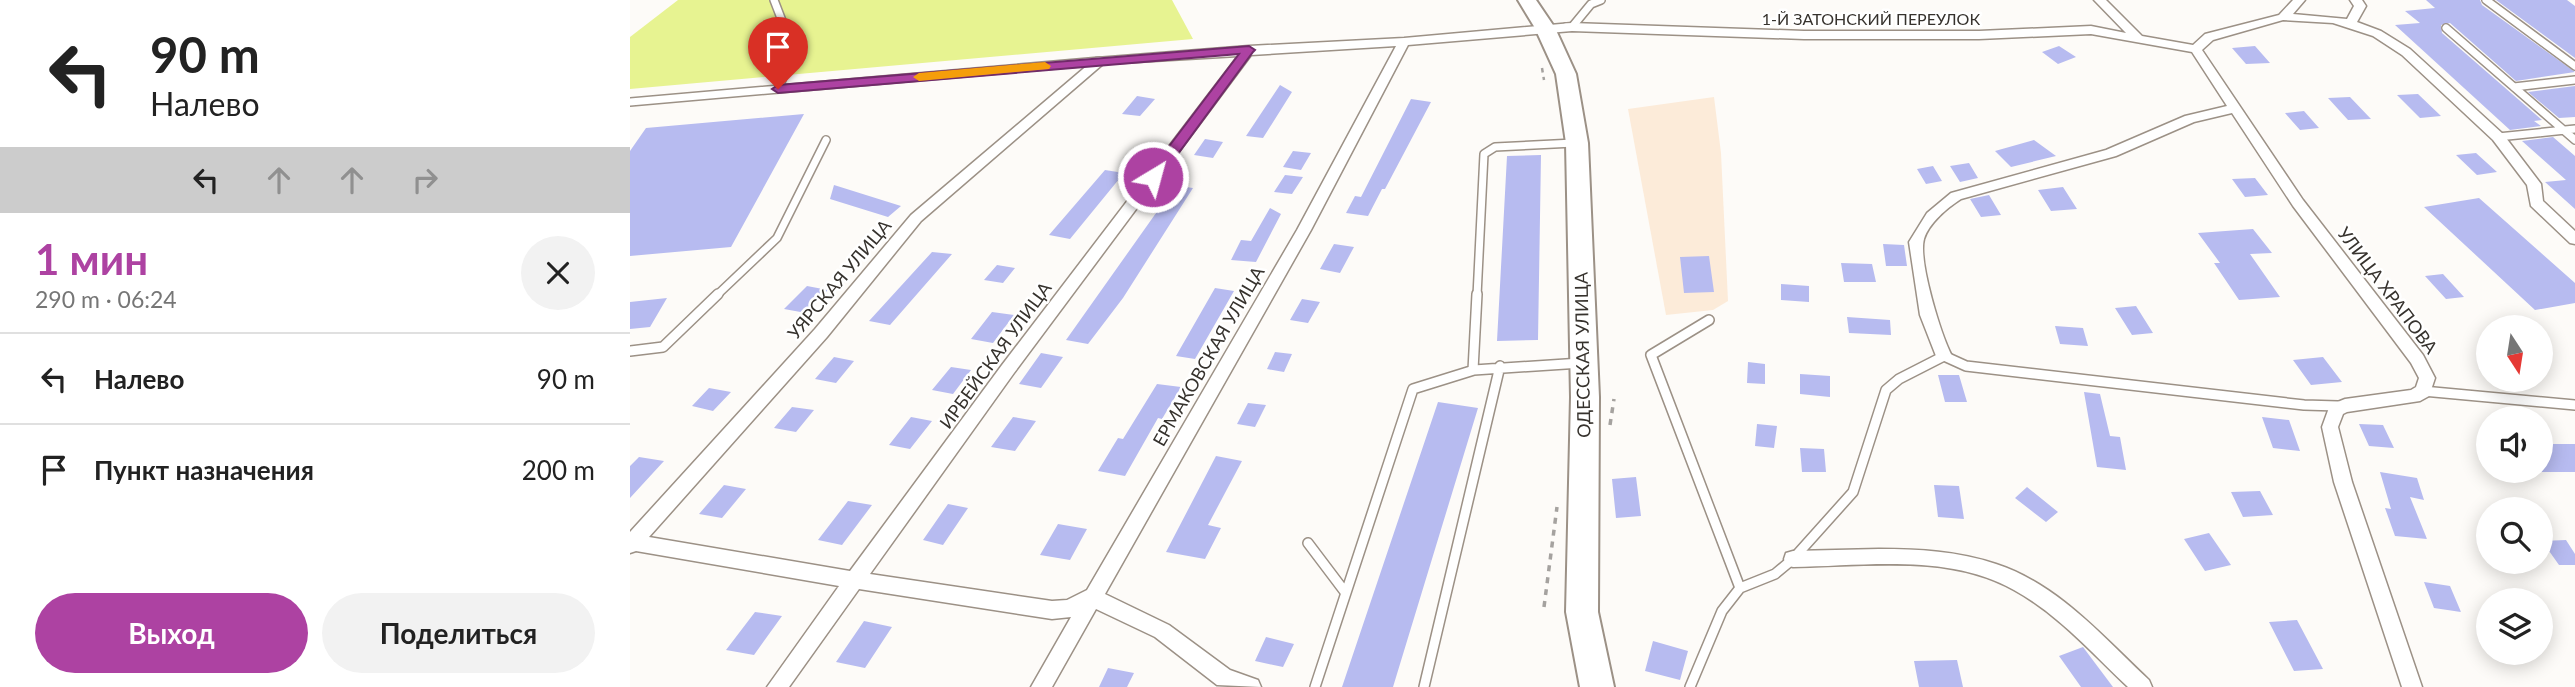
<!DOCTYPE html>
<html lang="ru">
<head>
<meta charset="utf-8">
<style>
  body { margin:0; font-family:Lato,sans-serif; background:#f2f2f2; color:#222; height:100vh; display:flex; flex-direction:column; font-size:26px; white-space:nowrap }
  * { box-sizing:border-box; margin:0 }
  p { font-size:23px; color:#767676 }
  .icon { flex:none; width:38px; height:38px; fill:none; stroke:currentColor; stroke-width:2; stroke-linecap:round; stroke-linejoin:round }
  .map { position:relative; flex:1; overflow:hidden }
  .panel { display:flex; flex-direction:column; background:#fff; width:630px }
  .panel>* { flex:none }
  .banner { background:#fff; color:#222; overflow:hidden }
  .needle { width:46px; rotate:168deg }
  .tools { position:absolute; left:1846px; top:315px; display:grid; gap:14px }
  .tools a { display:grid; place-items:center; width:77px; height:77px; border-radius:50%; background:#fff; box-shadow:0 4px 18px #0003; font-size:35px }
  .pin { position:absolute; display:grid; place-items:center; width:60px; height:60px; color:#fff; margin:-72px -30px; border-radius:50% 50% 50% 0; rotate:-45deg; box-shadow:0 0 7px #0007 }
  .pin .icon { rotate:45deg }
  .me { position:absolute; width:77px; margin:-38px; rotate:37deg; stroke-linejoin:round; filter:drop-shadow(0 0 5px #0008) }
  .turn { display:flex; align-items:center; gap:24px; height:147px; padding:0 35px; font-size:32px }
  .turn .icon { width:91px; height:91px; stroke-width:2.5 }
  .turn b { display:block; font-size:49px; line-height:60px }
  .lanes { display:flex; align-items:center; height:66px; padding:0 35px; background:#0003; justify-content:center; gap:35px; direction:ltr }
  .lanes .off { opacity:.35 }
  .round { display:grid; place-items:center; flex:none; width:74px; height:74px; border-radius:37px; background:#f2f2f2 }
  .summary { display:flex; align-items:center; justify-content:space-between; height:119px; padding:0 35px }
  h1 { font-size:42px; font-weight:700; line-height:52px; color:#ad42a2 }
  .action { display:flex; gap:14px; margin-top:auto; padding:14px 35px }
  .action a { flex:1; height:80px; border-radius:42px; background:#ad42a2; color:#fff; font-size:28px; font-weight:700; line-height:80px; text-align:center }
  .action a+a { background:#f2f2f2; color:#222 }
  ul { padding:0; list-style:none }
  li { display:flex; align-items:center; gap:21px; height:91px; padding:0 35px; border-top:2px solid #e0e0e0 }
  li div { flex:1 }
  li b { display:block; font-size:26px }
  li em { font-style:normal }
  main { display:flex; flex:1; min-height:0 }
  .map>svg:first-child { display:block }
</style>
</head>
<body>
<main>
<section class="panel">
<div class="banner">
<div class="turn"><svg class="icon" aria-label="left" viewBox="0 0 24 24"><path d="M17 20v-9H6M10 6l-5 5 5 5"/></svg><div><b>90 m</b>Налево</div></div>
<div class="lanes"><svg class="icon" aria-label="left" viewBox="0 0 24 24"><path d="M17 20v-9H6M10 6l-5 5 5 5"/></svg><svg class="icon off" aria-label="ahead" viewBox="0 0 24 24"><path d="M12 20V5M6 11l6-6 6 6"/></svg><svg class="icon off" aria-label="ahead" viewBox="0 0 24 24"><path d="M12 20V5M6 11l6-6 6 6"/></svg><svg class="icon off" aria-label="right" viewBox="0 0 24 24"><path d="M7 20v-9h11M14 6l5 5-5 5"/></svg></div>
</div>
<div class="summary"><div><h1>1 мин</h1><p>290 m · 06:24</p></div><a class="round"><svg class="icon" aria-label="close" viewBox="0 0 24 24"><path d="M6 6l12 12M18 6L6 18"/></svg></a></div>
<ul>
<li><svg class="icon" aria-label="left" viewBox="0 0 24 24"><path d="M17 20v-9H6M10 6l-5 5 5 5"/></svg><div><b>Налево</b></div><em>90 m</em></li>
<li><svg class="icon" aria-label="arrive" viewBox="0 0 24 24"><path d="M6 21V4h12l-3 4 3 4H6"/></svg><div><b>Пункт назначения</b></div><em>200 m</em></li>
</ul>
<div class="action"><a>Выход</a><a>Поделиться</a></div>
</section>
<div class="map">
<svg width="1945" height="687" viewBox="0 0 1945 687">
  <rect width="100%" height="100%" fill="#fdfbf8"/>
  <path fill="#fcebd9" d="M1084 97 1091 153 1098 301 1083 310 1036 315 998 109Z"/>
  <path fill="#e7f391" d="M48 0H542L563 39 0 89V37Z"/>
  <path fill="#b7bbf0" d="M1796 0H1850L1852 5 1945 72 1886 81 1820 23 1811 25 1812 33 1912 120 1904 121 1911 126 1880 130 1765 25 1790 23 1775 11 1805 8Z
    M1866 0H1937L1945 6V58Z
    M1429 46 1446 57 1428 64 1412 52Z
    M1625 46 1640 63 1616 64 1602 48Z
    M650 85 662 92 633 138 616 136Z
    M1945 86V117L1929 118 1898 92Z
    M1788 94 1811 116 1790 118 1767 95Z
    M507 96 525 99 510 116 492 114Z
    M1720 97 1741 119 1718 120 1698 98Z
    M781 99 801 102 755 189H752L738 216 716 213 725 196 731 197Z
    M1674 111 1689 128 1670 130 1655 113Z
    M174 114 101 247 0 256V151L16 128Z
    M1923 137 1945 156V209L1915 182 1936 180 1892 141Z
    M575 139 593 142 583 158 564 155Z
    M1404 140 1426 156 1381 167 1365 151Z
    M663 151 681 153 671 170 653 167Z
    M1846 153 1867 172 1847 175 1826 155Z
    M911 155 908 340 867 341 877 156Z
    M1339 163 1348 178 1330 182 1320 166Z
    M1303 166 1312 181 1296 184 1287 169Z
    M475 170 494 173 440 239 419 235Z
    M655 175 673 177 662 194 644 192Z
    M1625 178 1638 195 1615 197 1602 179Z
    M204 185 271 206 258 217 200 199Z
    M542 185 563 188 493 298 458 344 436 340 531 206H527Z
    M1433 187 1447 209 1421 211 1408 190Z
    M1359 195 1371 215 1351 217 1340 199Z
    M1849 198 1945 283V303L1905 310 1794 207Z
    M640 208 651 214 626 262 601 260 611 240 621 241Z
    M1623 229 1642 253 1620 254 1650 297 1609 300 1584 263H1590L1568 233Z
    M704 244 724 247 710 273 690 269Z
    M1253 244 1274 245 1277 266H1256Z
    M302 252 322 254 260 325 239 321Z
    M1079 256 1084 292 1054 293 1050 257Z
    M1211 263 1242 264 1246 282H1214Z
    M367 265 385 268 373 283 354 280Z
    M1813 274 1834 297 1816 299 1795 276Z
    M1151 284 1179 286V302L1151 300Z
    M177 286 198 290 176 313 154 309Z
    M585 288 604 291 565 359 546 356Z
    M37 298 20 327 0 329V302Z
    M672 299 690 302 678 323 660 320Z
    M1506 306 1523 333 1502 335 1485 308Z
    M362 312 384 315 363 343 341 339Z
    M1217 317 1260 320 1261 335 1219 333Z
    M1425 326 1453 328 1458 346 1430 344Z
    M645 352 662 354 654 372 637 369Z
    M411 353 433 357 411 388 389 384Z
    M204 357 224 361 206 383 185 379Z
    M1693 357 1712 382 1681 385 1663 360Z
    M1118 362 1135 364V384L1117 383Z
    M321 367 341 370 323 394 302 390Z
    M1170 374 1200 376V397L1170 394Z
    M1308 375H1329L1337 402H1315Z
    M527 384 551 387 532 419 528 418 495 476 468 471 488 438 493 439Z
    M79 388 101 392 83 411 62 406Z
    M1454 392 1470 394 1480 436 1490 437 1496 470 1467 467Z
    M808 402 848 408 763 687H712Z
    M618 403 636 405 625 427 607 424Z
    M162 407 184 410 166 432 144 428Z
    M281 417 302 421 280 449 259 445Z
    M383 417 406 421 385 451 361 447Z
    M1632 417 1659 420 1670 451 1643 448Z
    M1127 424 1147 426 1144 448 1125 446Z
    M1729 424 1753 425 1764 448 1739 446Z
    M1911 444H1945V472H1911Z
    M1170 448 1194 449 1196 472H1172Z
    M586 456 612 461 578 525 591 528 575 559 536 552Z
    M9 457 34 461 0 498V466Z
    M1750 472 1787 478 1794 500 1780 497 1797 539 1765 536 1755 508 1761 509Z
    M1006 477 1011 516 986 518 982 479Z
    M94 485 116 489 92 518 69 514Z
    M1304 485 1329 486 1334 519 1308 517Z
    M1397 487 1428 512 1416 522 1385 498Z
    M1630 491 1643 515 1613 517 1601 492Z
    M218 501 242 505 212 545 188 540Z
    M318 504 338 508 313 545 293 540Z
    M428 524 457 529 440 560 410 555Z
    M1579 533 1601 565 1575 571 1554 539Z
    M1936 540 1945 554V565H1929L1912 541Z
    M1794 582 1820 586 1831 612 1804 608Z
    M125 612 152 616 124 655 96 650Z
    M1667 620 1693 669 1664 671 1639 622Z
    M234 621 262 627 235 668 206 662Z
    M636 637 664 644 653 667 625 661Z
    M1023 641 1058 651 1050 680 1015 671Z
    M1453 647 1483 687H1451L1429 656Z
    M1327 660 1333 687H1289L1284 661Z
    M478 668 504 673 497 687H469Z"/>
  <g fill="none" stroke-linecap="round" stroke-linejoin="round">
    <g stroke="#9c9186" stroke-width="10">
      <path id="lane-far1" d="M144 0 164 52 148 89
        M1856 0 1945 66
        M936 27H942L961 4 971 0
        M1816 28 1945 140
        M1884 87 1945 80
        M0 102 470 61
        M1868 137 1945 129
        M86 296 147 238 196 140
        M847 296 854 154 865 147 944 143"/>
    </g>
    <g stroke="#9c9186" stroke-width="12">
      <path id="lane" d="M1079 320 1021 355 1110 588
        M0 351 33 347 88 294
        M843 370 847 294
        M1793 391 1945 405
        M678 543 715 592
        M685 687 783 389 844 370 951 363
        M794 687 870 366
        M1060 687 1092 611 1110 588 1145 574 1163 559 1223 492 1256 390 1269 379 1314 356 1336 366 1674 405 1708 406"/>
    </g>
    <g stroke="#9c9186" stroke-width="3">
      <path id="street" d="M1464 0H1476L1512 36 1563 45 1575 34 1649 15 1663 0H1675L1663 14 1717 19 1724 6 1720 0H1732L1736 6 1727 22 1751 31 1780 49 1873 134 1911 184 1913 201 1945 231V244L1940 243 1901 206 1897 185 1863 140 1772 55 1743 36 1703 23 1653 20 1583 40 1572 50 1673 200 1793 355 1805 378 1799 396 1790 401 1717 412 1713 414 1708 427 1722 482 1792 687H1772L1704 482 1692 427 1700 405 1715 399 1781 390 1786 387 1789 378 1781 363 1663 206 1602 113 1564 122 1486 156 1331 199C1317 208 1299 223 1294 239 1288 261 1311 335 1322 356L1320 360H1308L1306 356 1290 315 1279 242 1297 213 1321 193 1476 150 1555 116 1597 106 1562 52 1461 34 1349 39H1174L942 31 778 45 681 230 475 594 539 625 600 670 628 680 631 687 587 685 525 637 466 609 422 687H401L441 617 422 619 229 589 159 687H137L209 586 6 551 0 553V532L185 329 281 215 466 58 619 46 774 38 942 23 1174 31H1349L1461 26 1496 33ZM766 46 667 230 457 590 437 600 422 601 240 574 384 373 621 55ZM608 56 372 365 220 571 19 537 197 337 291 221 473 64Z
        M1249 549C1289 549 1328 551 1366 564 1428 584 1473 637 1519 680L1522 687H1498C1462 653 1428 614 1384 590 1319 553 1234 566 1163 567L1156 565 1154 559 1156 553 1163 551Z"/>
    </g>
    <g stroke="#9c9186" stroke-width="4">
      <path id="primary" d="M888 0H906L925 28 946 74 958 143 969 397 968 612 984 687H950L936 612 941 397 936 143 926 74 905 28Z"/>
    </g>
    <path stroke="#a5a29f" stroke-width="2.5" stroke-dasharray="4.5 4.5" stroke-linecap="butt" d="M912 68 914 80"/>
    <path stroke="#a5a29f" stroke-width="3.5" stroke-dasharray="6 6" stroke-linecap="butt" d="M980 425 984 399
      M914 607 927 507"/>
    <use href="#lane-far1" stroke="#fff" stroke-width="7"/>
    <use href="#lane" stroke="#fff" stroke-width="9"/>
    <use href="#street" fill="#fff" fill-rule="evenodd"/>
    <use href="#primary" fill="#fff" fill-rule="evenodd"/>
  </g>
  <path fill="#ad42a2" stroke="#702b69" stroke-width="2" d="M619 46 625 50 623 52 528 181 523 182 516 177 518 174 609 54 148 93 142 89 148 85Z"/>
  <path fill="#f59e0b" d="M415 62 421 66 419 69 289 81 283 77 289 73Z"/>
  <g text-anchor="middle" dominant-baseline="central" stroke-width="5" stroke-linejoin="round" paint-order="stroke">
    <g font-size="16" fill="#36322d" stroke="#fff">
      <text x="1241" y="18">1-Й ЗАТОНСКИЙ ПЕРЕУЛОК</text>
    </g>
    <g font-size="18" fill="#36322d" stroke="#fff">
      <text transform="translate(209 279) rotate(-50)">УЯРСКАЯ УЛИЦА</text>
      <text transform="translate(1758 290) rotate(53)">УЛИЦА ХРАПОВА</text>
      <text transform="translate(365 355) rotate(-54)">ИРБЕЙСКАЯ УЛИЦА</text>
      <text transform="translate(952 355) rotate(-91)">ОДЕССКАЯ УЛИЦА</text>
      <text transform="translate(578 356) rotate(-60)">ЕРМАКОВСКАЯ УЛИЦА</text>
    </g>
  </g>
</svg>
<div class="tools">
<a><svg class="needle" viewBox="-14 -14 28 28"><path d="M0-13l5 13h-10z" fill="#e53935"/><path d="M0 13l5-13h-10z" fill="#767676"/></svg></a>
<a><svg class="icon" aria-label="sound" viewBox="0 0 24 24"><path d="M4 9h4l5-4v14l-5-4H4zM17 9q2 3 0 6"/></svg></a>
<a><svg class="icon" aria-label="search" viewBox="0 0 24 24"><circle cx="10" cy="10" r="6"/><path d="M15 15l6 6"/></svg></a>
<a><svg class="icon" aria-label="layers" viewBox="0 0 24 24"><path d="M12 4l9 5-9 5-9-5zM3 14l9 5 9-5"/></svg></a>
</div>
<div class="pin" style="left:148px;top:89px;background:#d93025"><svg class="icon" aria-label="arrive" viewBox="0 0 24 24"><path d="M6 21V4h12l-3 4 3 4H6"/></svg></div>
<svg class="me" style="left:523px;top:177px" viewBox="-20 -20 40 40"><circle r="17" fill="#ad42a2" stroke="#fff" stroke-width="3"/><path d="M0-11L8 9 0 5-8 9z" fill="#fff"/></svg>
</div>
</main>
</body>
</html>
